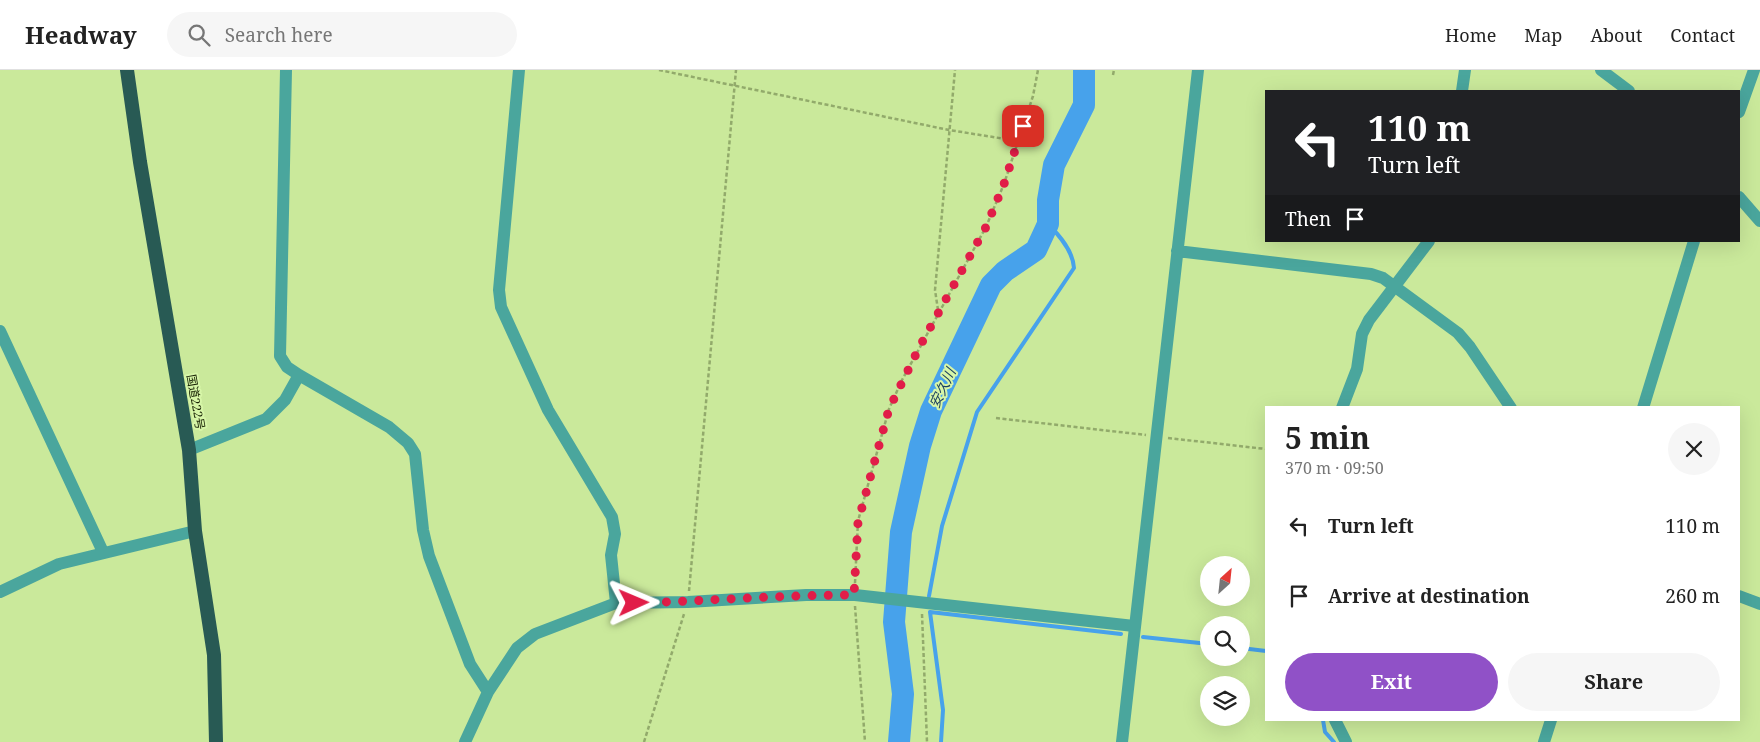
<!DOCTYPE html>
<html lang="en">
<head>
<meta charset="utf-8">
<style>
  body { margin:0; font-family:"Noto Serif","Noto Sans JP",serif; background:#f6f6f6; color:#222; height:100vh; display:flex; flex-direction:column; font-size:19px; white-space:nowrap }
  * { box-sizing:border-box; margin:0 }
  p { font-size:16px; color:#767676 }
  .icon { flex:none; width:28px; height:28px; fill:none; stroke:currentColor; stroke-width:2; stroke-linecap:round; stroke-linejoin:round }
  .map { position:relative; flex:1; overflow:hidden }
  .details { position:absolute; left:1265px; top:336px; width:475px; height:315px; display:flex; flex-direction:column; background:#fff; border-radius:0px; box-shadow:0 5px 20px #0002 }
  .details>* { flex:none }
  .banner { position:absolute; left:1265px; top:20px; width:475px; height:152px; border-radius:0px; box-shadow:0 5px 20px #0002; background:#202124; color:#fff; overflow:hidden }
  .needle { width:32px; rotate:27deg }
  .controls { position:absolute; left:1200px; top:486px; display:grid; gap:10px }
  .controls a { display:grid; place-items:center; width:50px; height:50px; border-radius:50%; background:#fff; box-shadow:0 5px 20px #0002; font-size:25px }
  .pin { position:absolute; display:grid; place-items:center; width:42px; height:42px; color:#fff; margin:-21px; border-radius:10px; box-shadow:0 2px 8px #0006 }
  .me { position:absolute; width:55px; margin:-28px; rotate:89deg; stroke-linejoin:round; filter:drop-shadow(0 0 4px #0008) }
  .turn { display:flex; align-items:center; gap:18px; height:105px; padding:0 20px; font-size:22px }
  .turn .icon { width:65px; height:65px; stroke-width:2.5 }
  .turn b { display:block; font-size:35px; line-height:42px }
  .then { display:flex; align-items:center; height:48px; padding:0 20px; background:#0003; gap:10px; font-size:19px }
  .round { display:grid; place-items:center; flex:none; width:52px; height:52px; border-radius:26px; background:#f6f6f6 }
  .overview { display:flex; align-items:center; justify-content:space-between; height:85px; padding:0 20px }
  h1 { font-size:30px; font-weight:700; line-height:38px }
  .action { display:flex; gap:10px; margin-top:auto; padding:10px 20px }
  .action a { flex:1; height:58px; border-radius:30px; background:#9051c7; color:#fff; font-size:20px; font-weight:700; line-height:58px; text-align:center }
  .action a+a { background:#f6f6f6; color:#222 }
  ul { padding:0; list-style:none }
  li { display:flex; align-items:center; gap:15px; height:70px; padding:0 20px }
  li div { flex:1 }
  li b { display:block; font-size:19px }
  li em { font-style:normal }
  header { display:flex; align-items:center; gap:30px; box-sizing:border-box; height:70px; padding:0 25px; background:#fff; border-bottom:1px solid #e0e0e0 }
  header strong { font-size:24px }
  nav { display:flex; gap:28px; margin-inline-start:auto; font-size:18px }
  .search { width:350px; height:45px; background:#f6f6f6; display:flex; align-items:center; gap:12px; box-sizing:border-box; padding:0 18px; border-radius:28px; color:#767676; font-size:19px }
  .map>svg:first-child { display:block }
</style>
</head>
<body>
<header>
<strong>Headway</strong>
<div class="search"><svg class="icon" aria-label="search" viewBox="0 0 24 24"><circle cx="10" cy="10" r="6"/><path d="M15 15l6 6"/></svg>Search here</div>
<nav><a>Home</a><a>Map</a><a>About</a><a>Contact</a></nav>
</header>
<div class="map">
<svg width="1760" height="672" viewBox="0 0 1760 672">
  <rect width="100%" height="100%" fill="#cae99b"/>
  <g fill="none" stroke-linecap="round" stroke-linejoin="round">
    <path stroke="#47a2eb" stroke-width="4" d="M929 526 942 456 977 342 1074 198C1073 181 1060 166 1048 154
      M1143 567 1209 574
      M1241 578 1266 581
      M1323 650 1325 662 1334 672
      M941 672 943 640 930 542 1121 564"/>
    <path stroke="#47a2eb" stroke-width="22" d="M899 672 903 624 894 552 901 462 920 376 931 341 991 215 1005 201 1036 180 1048 154V130L1054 95 1084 35V0"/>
    <path stroke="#92aa6b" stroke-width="2.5" stroke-dasharray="4 2.5" stroke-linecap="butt" d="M659 0 949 60 1018 71
      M1113 5 1114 0
      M938 240 935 220 955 0
      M996 348 1146 365
      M1168 368 1266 379
      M855 513 858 451 889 339 902 310 986 157 1004 114 1033 26 1038 0
      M689 521 736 0
      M855 536 865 672
      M922 544 927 672
      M644 672 684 544"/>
    <path stroke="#4aa69d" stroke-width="12" d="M286 0 280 286 287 297 299 305 389 357 408 373 415 384 423 460 429 486 470 594 488 622
      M519 0 499 220 501 237 548 340 612 447 615 464 611 485 616 533
      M1601 0 1629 21
      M1462 21 1465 0
      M1739 42 1754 0
      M1739 127 1760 151
      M1177 181 1371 204 1383 208 1458 263 1470 277 1511 338
      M0 261 103 482
      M1342 338 1357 299 1362 264 1369 250 1429 171
      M1643 338 1694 171
      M189 380 266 349 285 330 299 305
      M0 522 59 494 195 461
      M1739 526 1760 534
      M1335 650 1346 672
      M465 672 488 622 517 578 535 564 616 533 688 532 806 525H855L1134 556
      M1122 672 1198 0
      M1544 672 1551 650"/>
    <path stroke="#285a54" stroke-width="14" d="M127 0 140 92 189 380 195 461 214 585 216 672"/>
  </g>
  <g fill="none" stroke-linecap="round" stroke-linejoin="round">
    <path stroke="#e11d48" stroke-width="9" stroke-dasharray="0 16.2" d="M634 533C708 531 781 525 854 525L858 452 889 339 920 276 986 157 1004 114 1023 56"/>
  </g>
  <g text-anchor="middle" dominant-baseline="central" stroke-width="4" stroke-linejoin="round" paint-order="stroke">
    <g font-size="12" fill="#172103" stroke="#d7f6a8">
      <text transform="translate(196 332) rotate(80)">国道222号</text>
    </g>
    <g font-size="14" font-style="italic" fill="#1d4160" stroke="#d7f6a8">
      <text transform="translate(942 318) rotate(-65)">安久川</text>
    </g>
  </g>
</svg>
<div class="controls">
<a><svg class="needle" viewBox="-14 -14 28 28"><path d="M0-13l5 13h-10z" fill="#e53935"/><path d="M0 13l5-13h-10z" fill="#767676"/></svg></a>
<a><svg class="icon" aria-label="search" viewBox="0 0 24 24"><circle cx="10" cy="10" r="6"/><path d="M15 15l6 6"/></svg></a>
<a><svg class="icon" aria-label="layers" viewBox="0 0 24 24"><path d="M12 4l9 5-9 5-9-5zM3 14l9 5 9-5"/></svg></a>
</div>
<div class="pin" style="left:1023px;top:56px;background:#d93025"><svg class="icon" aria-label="arrive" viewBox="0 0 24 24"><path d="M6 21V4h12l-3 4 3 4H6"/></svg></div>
<svg class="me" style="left:634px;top:533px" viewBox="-20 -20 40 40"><path d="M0-17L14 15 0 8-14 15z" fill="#e11d48" stroke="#fff" stroke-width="4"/></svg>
<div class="banner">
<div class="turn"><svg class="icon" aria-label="left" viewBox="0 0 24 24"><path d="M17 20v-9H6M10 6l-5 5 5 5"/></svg><div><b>110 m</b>Turn left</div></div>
<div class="then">Then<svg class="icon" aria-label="arrive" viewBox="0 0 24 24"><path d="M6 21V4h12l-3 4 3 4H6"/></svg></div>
</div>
<section class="details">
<div class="overview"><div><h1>5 min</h1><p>370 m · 09:50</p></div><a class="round"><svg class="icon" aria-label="close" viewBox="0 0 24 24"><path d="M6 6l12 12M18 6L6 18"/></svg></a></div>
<ul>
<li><svg class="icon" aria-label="left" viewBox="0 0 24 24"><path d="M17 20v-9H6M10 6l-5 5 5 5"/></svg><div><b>Turn left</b></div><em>110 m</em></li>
<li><svg class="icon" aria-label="arrive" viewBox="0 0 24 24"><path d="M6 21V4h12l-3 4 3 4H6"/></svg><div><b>Arrive at destination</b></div><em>260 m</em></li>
</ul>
<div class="action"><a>Exit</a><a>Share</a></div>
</section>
</div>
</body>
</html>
